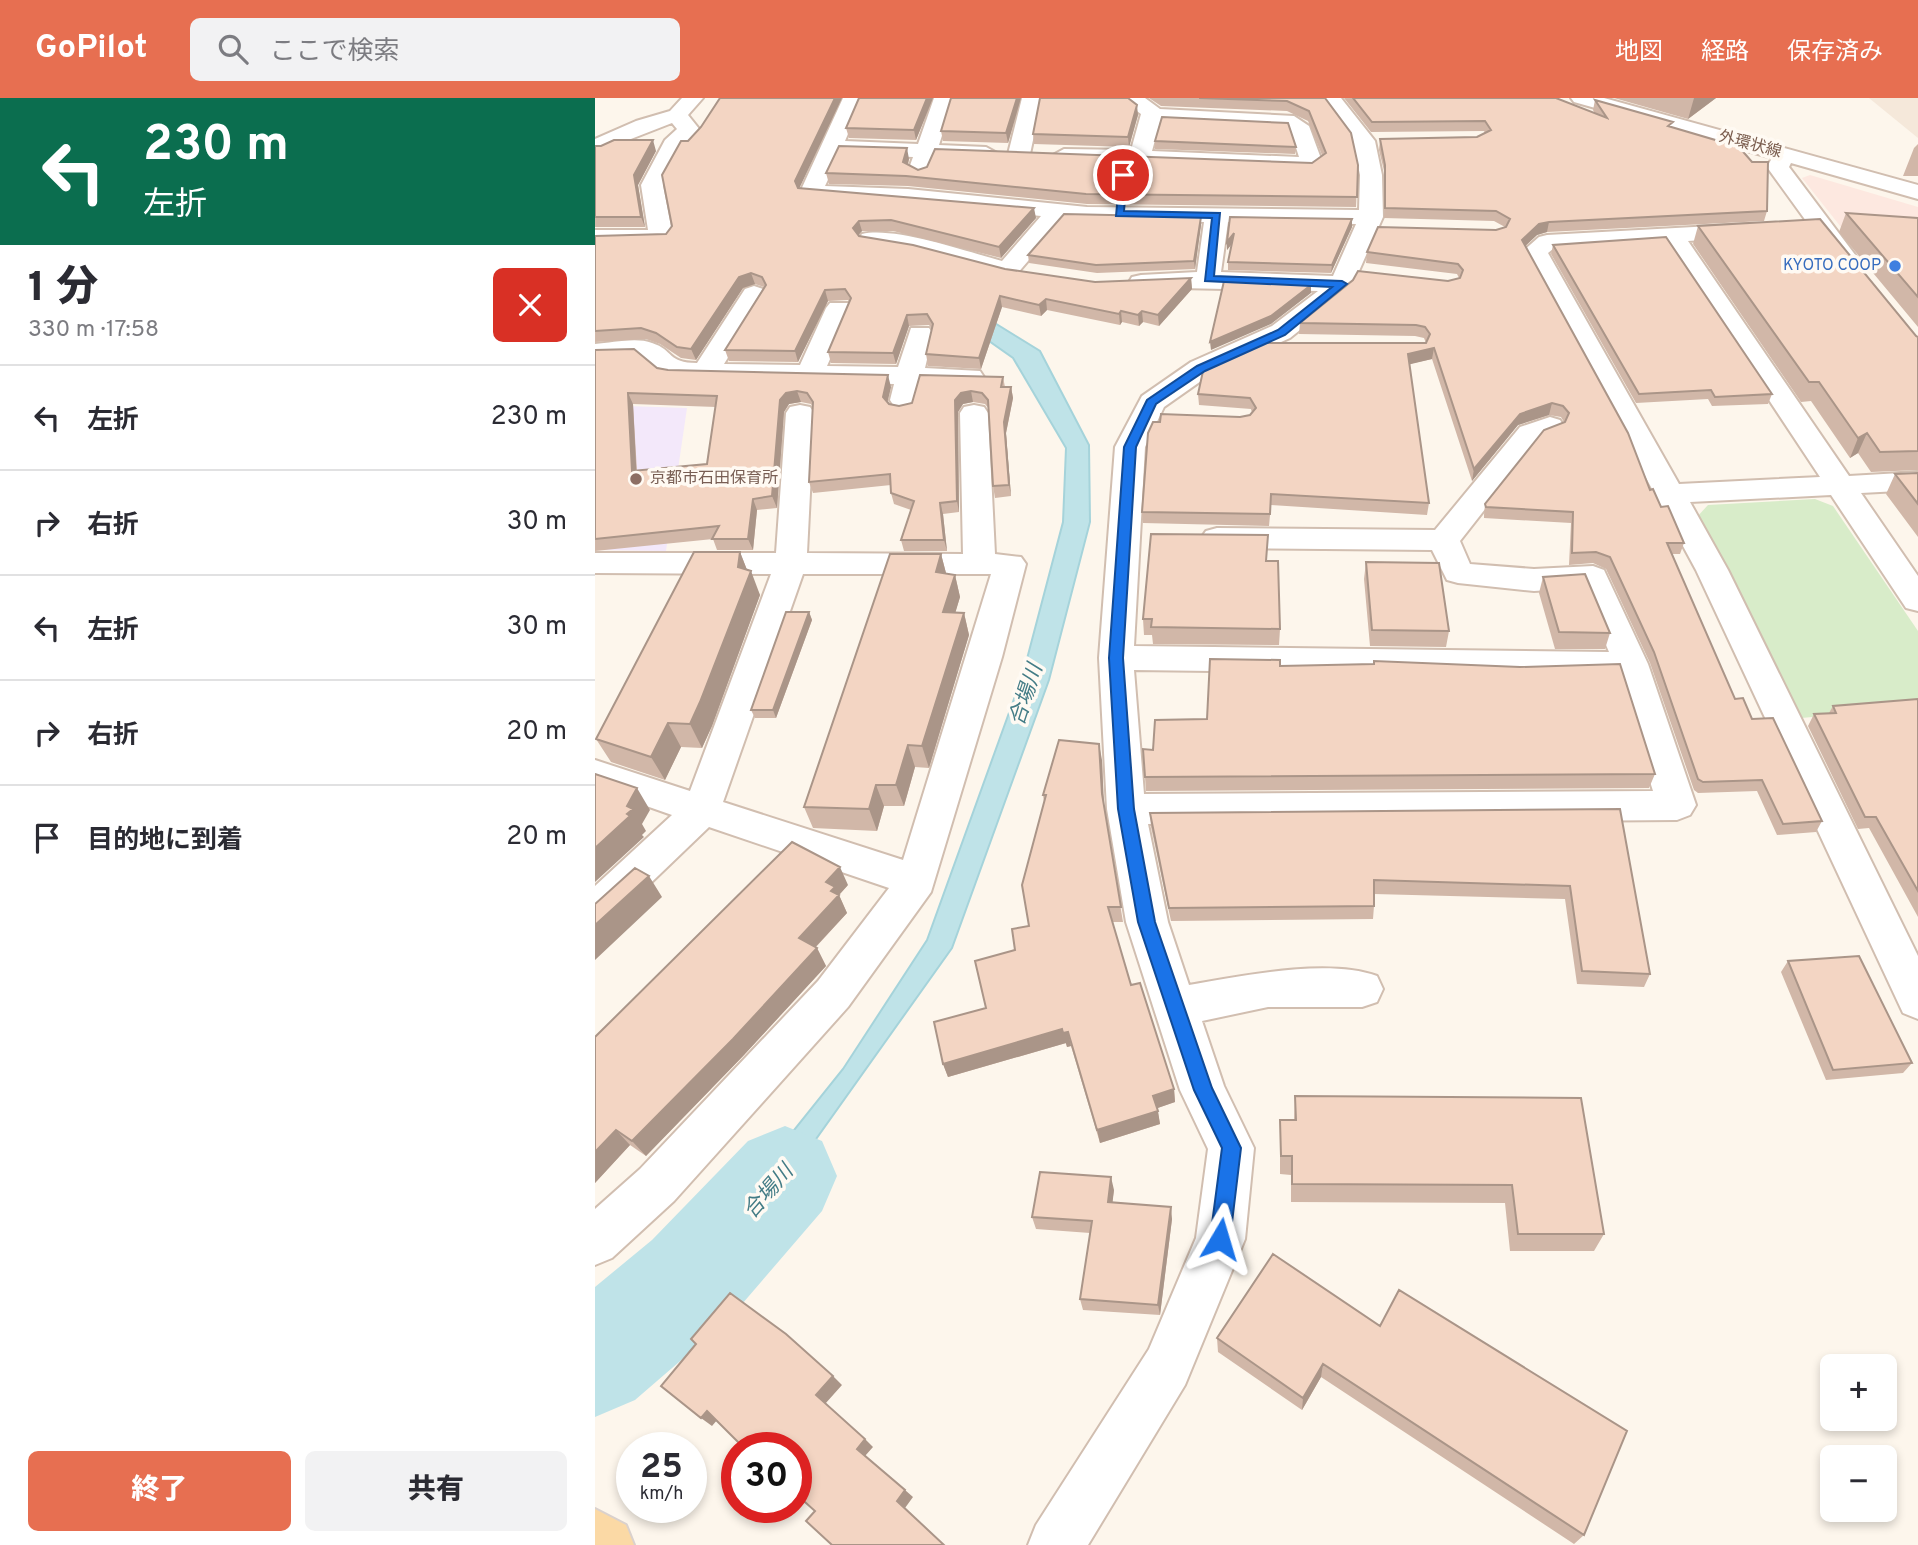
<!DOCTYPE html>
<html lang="ja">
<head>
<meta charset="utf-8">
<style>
  body { margin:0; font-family:Overpass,"Noto Sans JP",sans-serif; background:#f2f2f3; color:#2b2b33; height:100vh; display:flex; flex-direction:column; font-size:26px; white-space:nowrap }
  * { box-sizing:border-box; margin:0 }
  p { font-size:23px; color:#7c7c81 }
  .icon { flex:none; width:38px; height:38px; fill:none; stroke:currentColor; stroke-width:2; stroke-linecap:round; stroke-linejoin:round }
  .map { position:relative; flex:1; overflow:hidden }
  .drawer { display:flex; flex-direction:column; background:#fff; width:595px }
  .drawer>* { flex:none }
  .top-card { background:#0b6e4f; color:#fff; overflow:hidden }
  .fabs { position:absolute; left:1225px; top:1256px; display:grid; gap:14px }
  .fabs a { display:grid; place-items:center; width:77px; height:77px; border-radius:10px; background:#fff; box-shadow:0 4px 10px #0003; font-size:35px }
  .speed { position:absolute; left:21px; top:1334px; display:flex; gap:14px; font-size:35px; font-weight:700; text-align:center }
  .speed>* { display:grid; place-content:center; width:91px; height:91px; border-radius:50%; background:#fff; box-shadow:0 4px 10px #0003; line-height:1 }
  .speed small { font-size:18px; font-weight:400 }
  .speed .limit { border:10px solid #d22; background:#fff; color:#111 }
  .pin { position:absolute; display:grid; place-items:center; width:60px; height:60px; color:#fff; margin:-30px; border:4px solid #fff; border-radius:50%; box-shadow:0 2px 7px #0007 }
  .me { position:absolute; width:77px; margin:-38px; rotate:7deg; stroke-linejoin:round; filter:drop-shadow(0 0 5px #0008) }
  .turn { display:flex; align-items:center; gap:24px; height:147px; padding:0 28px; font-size:32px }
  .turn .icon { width:91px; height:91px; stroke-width:2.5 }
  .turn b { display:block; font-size:49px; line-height:60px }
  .round { display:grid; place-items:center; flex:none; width:74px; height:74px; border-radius:10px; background:#f2f2f3 }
  .overview { display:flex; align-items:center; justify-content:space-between; height:119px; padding:0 28px }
  h1 { font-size:42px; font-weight:800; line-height:52px }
  .cta { display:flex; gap:14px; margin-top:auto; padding:14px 28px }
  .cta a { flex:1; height:80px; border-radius:10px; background:#e76f51; color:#fff; font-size:28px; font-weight:800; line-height:80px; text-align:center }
  .cta a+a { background:#f2f2f3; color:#2b2b33 }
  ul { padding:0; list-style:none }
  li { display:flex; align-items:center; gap:21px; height:105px; padding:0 28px; border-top:2px solid #e1e1e2 }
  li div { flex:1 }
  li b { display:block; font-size:26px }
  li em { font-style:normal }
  header { display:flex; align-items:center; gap:42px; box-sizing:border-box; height:98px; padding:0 35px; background:#e76f51; color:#fff }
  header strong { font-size:33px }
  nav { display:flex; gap:38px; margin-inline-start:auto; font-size:24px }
  .search { width:490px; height:63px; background:#f2f2f3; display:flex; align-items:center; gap:18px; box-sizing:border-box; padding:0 24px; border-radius:10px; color:#7c7c81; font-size:26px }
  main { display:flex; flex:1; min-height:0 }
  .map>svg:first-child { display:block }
</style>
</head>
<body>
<header>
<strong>GoPilot</strong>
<div class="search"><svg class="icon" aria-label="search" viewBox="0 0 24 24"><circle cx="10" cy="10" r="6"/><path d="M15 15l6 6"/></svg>ここで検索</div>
<nav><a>地図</a><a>経路</a><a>保存済み</a></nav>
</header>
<main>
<section class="drawer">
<div class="top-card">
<div class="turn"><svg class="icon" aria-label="left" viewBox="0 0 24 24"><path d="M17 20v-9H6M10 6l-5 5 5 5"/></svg><div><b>230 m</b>左折</div></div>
</div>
<div class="overview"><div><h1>1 分</h1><p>330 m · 17:58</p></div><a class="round" style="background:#d93025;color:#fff"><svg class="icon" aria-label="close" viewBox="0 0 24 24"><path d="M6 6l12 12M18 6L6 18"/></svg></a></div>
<ul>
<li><svg class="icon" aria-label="left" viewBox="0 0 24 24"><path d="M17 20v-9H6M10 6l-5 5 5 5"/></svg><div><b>左折</b></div><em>230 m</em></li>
<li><svg class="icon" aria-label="right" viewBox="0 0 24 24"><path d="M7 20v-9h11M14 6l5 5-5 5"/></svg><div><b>右折</b></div><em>30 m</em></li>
<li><svg class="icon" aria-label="left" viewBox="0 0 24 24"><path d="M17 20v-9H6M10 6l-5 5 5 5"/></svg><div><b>左折</b></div><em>30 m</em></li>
<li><svg class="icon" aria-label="right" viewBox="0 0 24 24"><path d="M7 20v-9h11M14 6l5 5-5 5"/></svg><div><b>右折</b></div><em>20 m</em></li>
<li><svg class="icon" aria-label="arrive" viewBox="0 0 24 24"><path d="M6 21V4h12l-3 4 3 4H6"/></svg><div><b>目的地に到着</b></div><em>20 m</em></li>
</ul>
<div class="cta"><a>終了</a><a>共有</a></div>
</section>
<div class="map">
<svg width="1323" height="1447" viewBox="0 0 1323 1447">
  <rect width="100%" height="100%" fill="#fdf6ec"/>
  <path fill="#f5e8da" d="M1274 0H1323V40Z"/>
  <path fill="#fde8e0" d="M1215 77 1323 109V226L1207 80Z"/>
  <path fill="#f3e8fa" d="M0 307 92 310 71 453 0 452Z"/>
  <path fill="#d8ecc9" d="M1220 401 1238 408 1323 533V609L1196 621 1101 420 1113 407Z"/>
  <path fill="#bfe3e8" stroke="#a5d3da" stroke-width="2" d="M147 69 445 253 494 347 495 424 454 582 357 850 162 1124 0 1252V1228L135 1112 248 971 332 842 428 576 468 424 471 350 418 260Z"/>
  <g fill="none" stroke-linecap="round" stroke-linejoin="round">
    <path fill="#bfe3e8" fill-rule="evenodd" d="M190 1028 227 1043 242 1078 227 1113 135 1220 40 1302 0 1319V1189L57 1142 153 1043Z"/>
    <g stroke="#d1beb0" stroke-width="4">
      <path id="minor" d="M87 0H108L93 17 105 32 90 46 68 87 78 139 74 144 66 146H0V132H53L46 87 70 42 82 31 77 25 0 55V41L41 23 75 13Z
        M248 0H268L250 43 323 46 339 0H359L344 47 391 49 402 55 391 61 339 59 332 78 324 80 313 73 318 59 245 56 230 88 313 91 492 109 764 112 765 77 758 44 725 0H746L780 43 787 77 788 119 756 191 695 240 616 276 569 309 550 349 539 548 1014 554 987 490 939 493 863 485 852 482 837 452 622 450 611 447 606 440 611 433 622 430 840 432 925 329 955 319 965 322 969 328 965 334 945 341 865 443 875 466 939 471 998 468 1009 472 1053 566 1101 707 1095 717 1082 722 553 726 573 824 594 887C646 878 733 860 782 878L788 891 782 904 767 909H673L607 923 629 988 659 1050 650 1141 590 1287 493 1447H433L441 1427 554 1251 601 1140 613 1051 585 992 531 824 512 711 504 560 520 349 547 298 596 264 677 228 723 193 537 189 534 184 537 179 546 177 602 174 609 124 469 121 421 177 412 179 322 155 267 146 263 141 267 136C299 128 373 154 407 163L446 118 313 105 208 99 205 94ZM633 124 761 126 738 178 626 174ZM539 572 1022 578 1058 693 549 696Z
        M427 0H447L435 56 424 62 413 56Z
        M530 0H550L565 11 699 18 714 28 728 66 717 73 461 62 458 57 469 51 536 52 546 16 532 6ZM565 24 688 28 695 31 704 59 557 53Z
        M976 0H1009L1323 87V101L1196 65 1194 69 1264 162 1261 167H1243L1172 69 1177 60 979 4Z
        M1154 126 1162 128 1166 133 1162 138 1093 143 1254 378 1323 374V392L1266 395 1323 478V513L1311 510 1236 397 1095 404 1133 472 1323 858V921L1308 915 1101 472 928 153 944 139 952 137ZM1070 145 1225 379 1084 386 953 155 958 151Z
        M159 188 168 191 172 196 129 266 205 267 231 210 235 205H253L257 210 232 268 303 269 316 230H334L338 236 330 270 385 273 389 279 385 285 327 286 319 308H299L295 302 299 286 78 281 68 279 45 259 0 262V246C17 245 41 239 57 245 79 252 72 265 102 265L150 191Z
        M205 307 215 309 219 315 212 455 368 456 365 315 369 309 379 307 389 309 393 315 400 456 426 459 431 466 407 559 336 794 253 909 79 1103 17 1160 0 1167V1111L45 1071 223 883 294 790 114 729 14 825 0 830V788L77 717 0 690V662L95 693 176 476 0 475V455H181L191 315 195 309ZM208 476H396L308 762 128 704Z"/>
    </g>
    <g stroke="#dad1cd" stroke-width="4">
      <path id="major" d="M0 1411 31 1427 39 1447H0Z"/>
    </g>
    <use href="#minor" fill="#fff" fill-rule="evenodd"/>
    <use href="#major" fill="#fbd9a5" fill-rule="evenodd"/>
  </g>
  <path fill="#d1b7a8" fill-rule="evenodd" d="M125 0H247L204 90 441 120 406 160 298 133H267L263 137 410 171 500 184 596 180 597 191 564 228 548 224 544 228 527 224 525 227 452 212 446 218 407 209 386 271 333 268 331 256 337 231 334 227 314 228 301 266 236 265 233 254 255 205 253 202 233 203 203 264 134 263 130 252 169 189 160 186 148 190 101 262 86 260 65 246 51 241 0 244V138L71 136 77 128 93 43 106 29Z
    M264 0H338L321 42 254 40 251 30Z
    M426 0 413 45 348 43 346 33Z
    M554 0H730L763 67 761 109 492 106 313 88 234 86 231 75 314 61 313 66 323 72 717 65 727 57 713 23 692 13 566 8Z
    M749 0H961L1000 16 998 12 1000 2 1077 29 1172 113 1169 123 952 134 942 137 930 148 1055 392 1089 445 1085 456H1077L1140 601 1157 621 1227 723 1221 734 1182 737 1162 693 1103 695 1099 692 1055 565 1011 471 998 465 974 467 976 425 889 420V417L890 406 969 324 966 319 954 317 923 327 877 383 837 261 814 266 834 405 832 417 676 407 674 428 548 425 547 414 645 319 655 317 657 315 656 311 604 307 603 296 831 245 829 240 820 238 704 236 705 225 864 180 862 176 771 165 772 154 901 132 910 129 899 123 789 120 790 77 784 52 785 41 882 39 890 35 889 33 776 34Z
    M1019 0H1121L1093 21Z
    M543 17 534 49 439 46 438 36Z
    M560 43 701 49 700 56 560 51Z
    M1323 46V78H1308L1319 50Z
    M0 48 61 53 43 87 50 129H0Z
    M1251 115 1323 120V229L1244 134Z
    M606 119V127L600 171 502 175 434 165 433 157Z
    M757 121V129L736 175 633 172V164L637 146 632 152V144Z
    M1103 128 1323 239V372L1276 374 1263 355 1255 360 1216 303 1206 304 1098 146Z
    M958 147 1177 296 1173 306 1117 308 1113 301 1041 305 956 156Z
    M0 253 73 272 296 289 292 305 294 306 304 308 408 279 410 289H416L418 300 411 335 416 398 400 400 398 388 394 311 390 306 378 304 368 306 363 314 364 414 348 416 352 453H309L306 442 316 412 299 406 296 395V387L218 395 214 384 218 310 216 306 206 304 194 306 189 314 182 410 162 412 158 452H122L118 441 0 453ZM38 306 121 309 112 366 42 373Z
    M1323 375V439L1291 396 1300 376Z
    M145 454 152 472 165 497 117 628 107 650 86 649 70 682 16 664 1 641Z
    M346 456 351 475 360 477 365 499 360 515H369L374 537 334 670 320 669 309 708H289L282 733 218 730 209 709Z
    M672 463 685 531 684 547 558 546 557 537H549L548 521Z
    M771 464 854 533 851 549 775 548 769 481Z
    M948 479 1015 535 1010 551H960L944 495Z
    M214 514 217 522 181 620H160L156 612Z
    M779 563 1060 676 1054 690 551 693 548 651 558 652 612 621 685 568 779 566Z
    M1323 601V819L1274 730 1263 731 1213 628 1219 616 1234 615 1238 608Z
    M507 662 509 709 528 824H517L536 887 579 991 580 1004 562 1010 565 1026 505 1045 476 948 472 949 471 945 353 979 348 966 391 910 434 828 449 704 448 697Z
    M1025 711 1055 876 1049 889 982 886 970 801 779 796V808L778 821 576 823 556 729 555 715Z
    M253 787 244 797 252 815 221 849 222 850 231 868 149 957 51 1058 35 1047 0 1085V939Z
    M1193 863 1317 965 1308 975 1231 982 1186 874Z
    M700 998 986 1000 1009 1136 999 1153H915L910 1105 696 1104V1077L685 1076V1022H699Z
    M519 1092 517 1105 577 1121 565 1217 488 1212 485 1201 495 1135 441 1131 437 1119Z
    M678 1156 989 1437 979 1446 726 1279 707 1312 623 1254 622 1240Z"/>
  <path fill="#aa9588" d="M240 0H247L203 93 200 83Z
    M332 0H338L321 42 319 32Z
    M422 0H426L413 45 411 35Z
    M1099 0H1121L1093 21Z
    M542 7 543 17 534 49 533 39Z
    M58 42 61 53 43 87 50 129 46 119 39 77Z
    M312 50 314 61 311 74 308 64Z
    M439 110 441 120 406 160 404 149Z
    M606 119V127L600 171 599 163Z
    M757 121V129L736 175 737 167Z
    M264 123 267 133 260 141 258 130Z
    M954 124 952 134 942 137 925 153 927 142 944 126Z
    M639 135V143L632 152V144Z
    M156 175 160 186 148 190 101 262 96 251 144 179Z
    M596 180 597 191 564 228 563 217Z
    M716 187V195L676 226 616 252 615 244Z
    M230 192 233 203 203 264 200 253Z
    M405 198 407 209 386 271 384 260Z
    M451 201 452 212 446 218 444 207Z
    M526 213 527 224 525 227 524 216Z
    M547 213 548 224 544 228 543 217Z
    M312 217 314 228 301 266 298 255Z
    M839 250 837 261 812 267 813 256Z
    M293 277 296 289 291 310 288 299Z
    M416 289 418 300 411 335 416 398 414 387 409 324Z
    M202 293 206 304 194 306 189 314 182 410 177 398 185 302 191 295Z
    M376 293 378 304 368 306 363 314 364 414 362 403 360 302 366 295Z
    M33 295 38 306 42 385 37 373Z
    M957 305 954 317 923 327 877 383 879 371 925 316Z
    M1272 335 1263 355 1255 360 1263 340Z
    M158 401 162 412 158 452 153 441Z
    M345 405 348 416 352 453 349 442Z
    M145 454 154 477 156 473 165 497 117 628 107 650 95 626 143 469Z
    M346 456 352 479 341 474Z
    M360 477 365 499 354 536 348 514Z
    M214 514 217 522 181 620 178 612Z
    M369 515 374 537 334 670 327 648Z
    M73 625 86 649 70 682 56 659Z
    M504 646 507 662 509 711 507 696Z
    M313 647 320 669 309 708 301 687Z
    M281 687 289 708 282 733 274 711Z
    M42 690 55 712 47 726 51 733 47 737 49 739 0 784V750L32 716V708Z
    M245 769 253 787 244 797 252 815 213 857 204 840 231 784Z
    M54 778 67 799 0 862V827Z
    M222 850 231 868 149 957 51 1058 37 1043Z
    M467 931 471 945 353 979 348 966Z
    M473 934 476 948 472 949 468 935Z
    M579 991 580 1004 560 1011 558 998Z
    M563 1013 565 1026 505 1045 502 1032Z
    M21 1032 35 1047 0 1085V1054Z
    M516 1079 519 1092 516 1117 513 1104Z
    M576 1109 577 1121 565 1217 563 1207Z
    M728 1266 726 1279 707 1312 708 1300Z
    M238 1278 247 1287 230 1306 221 1297Z
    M112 1313 123 1321 117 1328 106 1320Z
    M270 1341 278 1349 270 1358 262 1351Z
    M310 1392 318 1399 310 1410 302 1403Z"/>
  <path fill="#f3d5c3" stroke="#aa9588" stroke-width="2" fill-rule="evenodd" d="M125 0H240L200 83 203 90 439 110 404 149 296 122 264 123 258 130 264 138 318 147 410 171 500 184 596 180 563 217 547 213 543 217 526 213 524 216 451 201 444 207 405 198 384 260 331 256 338 226 332 216 312 217 298 255 233 254 256 200 250 191 230 192 200 253 130 252 171 187 167 179 156 175 144 179 96 251 82 249 61 235 46 230 0 233V138L71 136 77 128 67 77 86 43H93L106 29Z
    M264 0H332L319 32 251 30Z
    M356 0H422L411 35 346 33Z
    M445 0H533L542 7 533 39 438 36Z
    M604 0H730L756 35 763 67 762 99 491 96 311 78 231 75 244 48 312 50 308 64 323 72 332 69 340 51 717 65 731 55 714 13 692 3Z
    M758 0H961L1012 20 1000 2 1078 24 1073 28 1144 49 1157 64H1173L1172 113 954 124 944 126 927 142 1033 335 1055 392 1058 391 1066 409 1073 408 1089 445H1072L1140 601 1148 600 1157 621 1178 620 1227 723 1188 726 1167 682 1108 684 1103 681 1059 554 1015 459 1001 454 977 455 978 414 891 409 890 406 949 332 970 324 974 315 968 308 957 305 925 316 879 371 839 250 813 256 834 405 676 396 675 416 547 414 553 335 558 324H565L566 316 645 319 655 317 661 310 655 300 603 296 608 273 617 267 667 245H831L835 236 830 229 821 227 705 225 758 182 763 173 853 183 865 180 868 172 863 166 772 154 783 129 901 132 911 129 915 121 901 113 790 110V67L785 41 882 39 896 32 890 23 777 24Z
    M567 19 693 25 701 49 560 43Z
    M19 42H58L39 77 46 119H0V48H6Z
    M1251 115 1323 120V199Z
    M469 116 606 119 599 163 501 167 433 157Z
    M635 119 757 121 737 167 633 164 639 135 632 144Z
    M1225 121 1321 238 1323 239V353L1285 354 1272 335 1263 340 1224 284H1214L1103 128Z
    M1071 139 1177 296 1120 299 1116 292 1044 296 958 147Z
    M629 183 716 187 676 218 615 244Z
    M39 251 62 270 73 272 293 277 288 299 294 306 304 308 317 305 325 277 408 279 406 289H416L409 324 414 387 398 388 393 302 387 295 376 293 366 295 360 302 362 403 345 405 349 442H306L319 403 296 395 295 376 214 384 218 304 212 295 202 293 191 295 185 302 177 398 158 401 153 441H117L124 428 0 441V252ZM33 295 122 298 112 366 37 373Z
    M1323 375V406L1300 376Z
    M556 436 673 437 671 463H683L685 531 556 529 557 521H548Z
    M99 454H145L143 469 156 473 105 604 95 626 73 625 56 659 1 641Z
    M295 456H346L341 474 360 477 348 514 369 515 327 648 313 647 301 687H281L274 711 209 709Z
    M771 464 844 465 854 533 777 532Z
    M990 476 1015 535 964 534 948 479Z
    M191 514H214L178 612H156Z
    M615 561 685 562V568L779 566V563L925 569 1025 566 1060 676 550 679 548 651 558 652 560 622 612 621Z
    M1323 601V793L1281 719H1270L1219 616 1241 615 1238 608Z
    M464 642 504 646 507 696 526 809H513L536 887 545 885 579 991 558 998 563 1013 502 1032 473 934 468 935 467 931 348 966 339 924 391 910 380 863 420 852 417 831 434 828 427 787 451 697H448Z
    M0 676 42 690 32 708 38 711 32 716 35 718 0 750Z
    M1025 711 1055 876 987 873 975 788 779 782V808L574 810 555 715Z
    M197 744 245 769 231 784 240 789 236 793 244 797 204 840 222 850 138 941 37 1043 21 1032 0 1054V939Z
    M40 770 54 778 0 827V806Z
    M1264 858 1317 965 1238 972 1193 863Z
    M700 998 986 1000 1009 1136H923L917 1087 697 1086V1058H686L685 1022H701Z
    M445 1074 516 1079 513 1104 576 1109 563 1207 485 1201 497 1123 437 1119Z
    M678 1156 785 1228 804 1192 1032 1333 989 1437 728 1266 708 1300 622 1240Z
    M135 1195 191 1236 238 1278 221 1297 270 1341 262 1351 310 1392 302 1403 349 1447H237L211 1423 220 1413 201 1396V1349H148L112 1313 106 1320 66 1288 101 1246 96 1241Z"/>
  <path fill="#1a73e8" stroke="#114b97" stroke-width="2" d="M525 75 532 77 529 113 625 115 619 178 747 183 752 186 690 237 610 273 561 306 541 349 528 560 539 711 560 824 617 990 646 1050 635 1141 632 1148 625 1151 618 1148 615 1141 627 1050 599 992 543 824 523 711 514 560 529 349 552 302 602 268 683 232 737 189 610 183 617 120 521 118Z"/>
  <circle fill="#3f7fe0" stroke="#fffaf3" stroke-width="2.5" cx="1300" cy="168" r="7"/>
  <circle fill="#8d6e63" stroke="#fffaf3" stroke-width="2.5" cx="41" cy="381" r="7"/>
  <g text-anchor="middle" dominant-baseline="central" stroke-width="7" stroke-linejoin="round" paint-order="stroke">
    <g font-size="16" fill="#7a5c4d" stroke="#fffaf3">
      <text transform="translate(1155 47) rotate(15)">外環状線</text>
    </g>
    <g font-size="16" fill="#366cbe" stroke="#fffaf3" text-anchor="end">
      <text x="1286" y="168">KYOTO COOP</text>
    </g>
    <g font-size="16" fill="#785e54" stroke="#fffaf3" text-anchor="start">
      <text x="55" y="381">京都市石田保育所</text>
    </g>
    <g font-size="21" font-style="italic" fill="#437c86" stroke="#fffaf3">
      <text transform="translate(432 597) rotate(-72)">合場川</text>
      <text transform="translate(174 1094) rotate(-49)">合場川</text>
    </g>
  </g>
</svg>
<div class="fabs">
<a>+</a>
<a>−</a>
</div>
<div class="speed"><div>25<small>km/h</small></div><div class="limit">30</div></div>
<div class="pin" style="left:528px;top:77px;background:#d93025"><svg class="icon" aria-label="arrive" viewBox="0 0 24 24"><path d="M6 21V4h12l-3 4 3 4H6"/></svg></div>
<svg class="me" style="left:625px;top:1141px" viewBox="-20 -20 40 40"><path d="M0-17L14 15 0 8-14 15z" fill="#1a73e8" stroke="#fff" stroke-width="4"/></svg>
</div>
</main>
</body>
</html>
